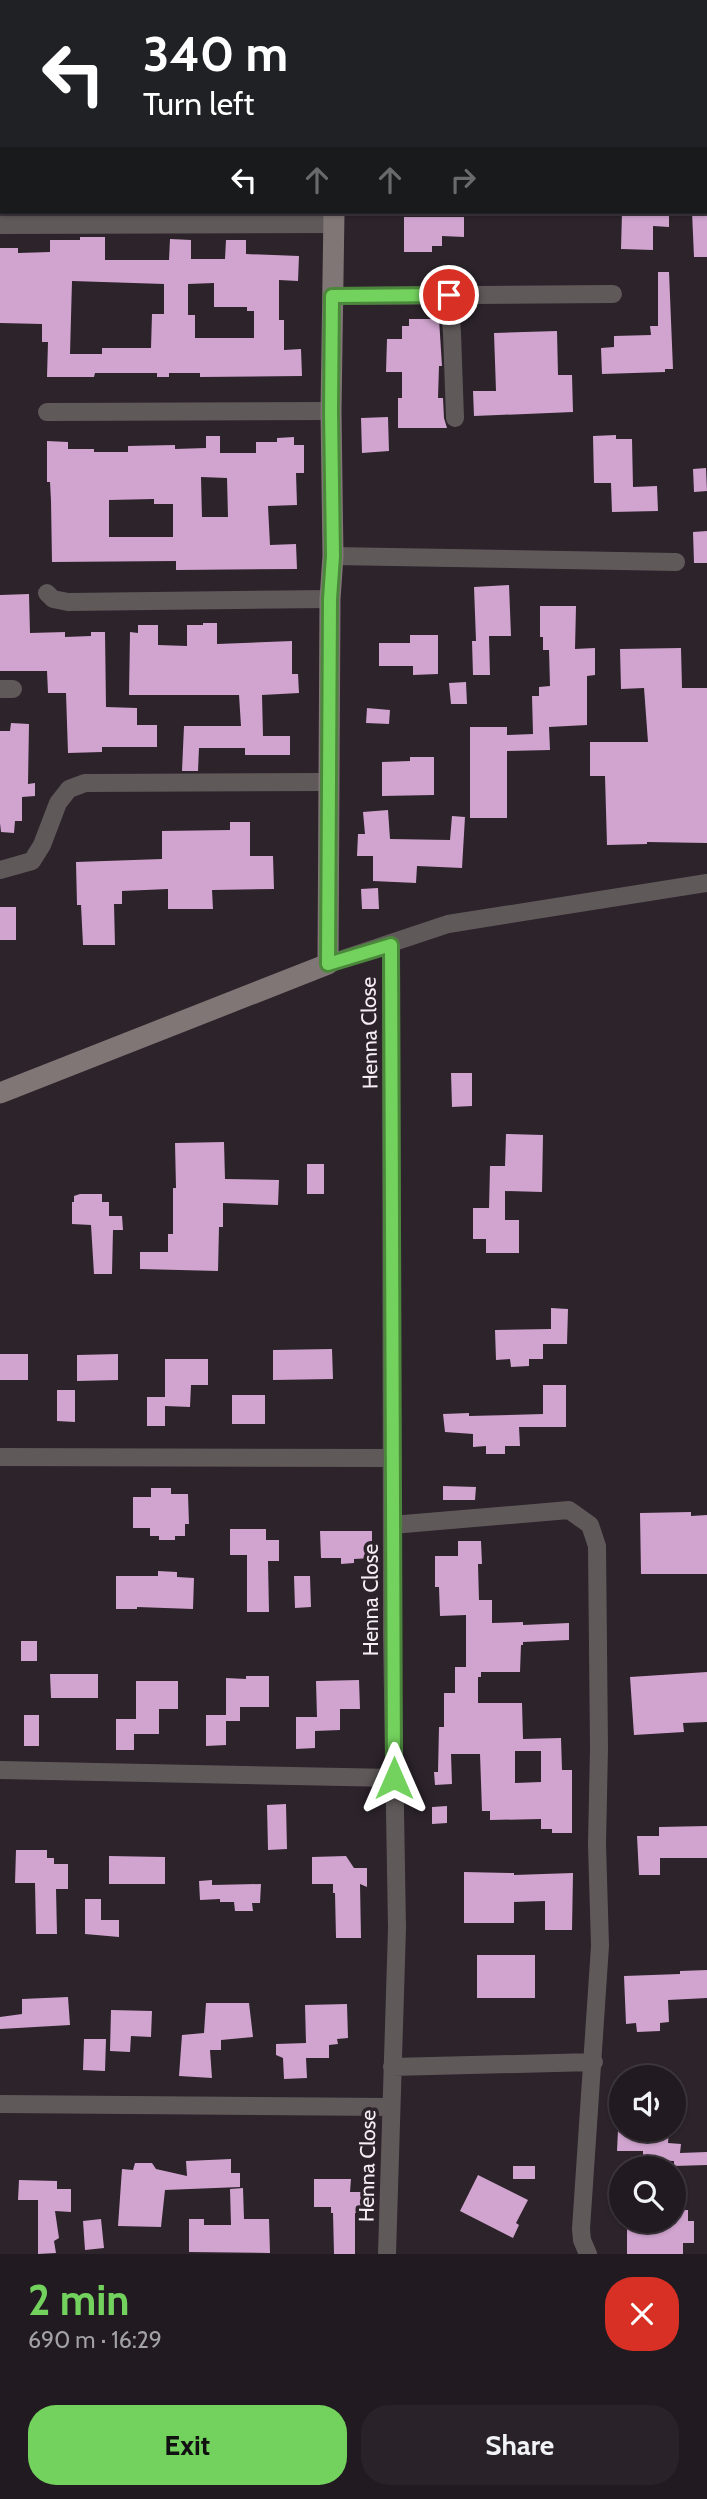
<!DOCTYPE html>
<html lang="en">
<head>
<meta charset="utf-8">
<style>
  body { margin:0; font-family:Cabin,sans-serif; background:#292329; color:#f1f3f6; height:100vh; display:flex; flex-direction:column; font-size:26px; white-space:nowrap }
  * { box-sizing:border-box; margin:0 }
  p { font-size:23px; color:#a2a1a5 }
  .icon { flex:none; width:38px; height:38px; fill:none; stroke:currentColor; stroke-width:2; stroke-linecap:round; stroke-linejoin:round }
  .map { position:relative; height:2254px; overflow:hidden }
  .sheet { display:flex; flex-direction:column; background:#211a20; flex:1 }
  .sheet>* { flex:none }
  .guide { position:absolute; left:0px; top:0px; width:707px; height:214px; box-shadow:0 2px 5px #0004,0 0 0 2px #3e383e; background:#202124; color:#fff; overflow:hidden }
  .buttons { position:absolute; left:609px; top:2065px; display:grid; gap:14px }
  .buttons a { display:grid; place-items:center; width:77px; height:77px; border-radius:50%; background:#211a20; box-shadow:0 2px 5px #0004,0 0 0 2px #3e383e; font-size:35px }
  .pin { position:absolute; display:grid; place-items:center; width:60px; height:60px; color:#fff; margin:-30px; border:4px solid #fff; border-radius:50%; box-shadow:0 2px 7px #0007 }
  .me { position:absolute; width:77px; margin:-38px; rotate:0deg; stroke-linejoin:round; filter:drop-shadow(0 0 5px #0008) }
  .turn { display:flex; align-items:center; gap:24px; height:147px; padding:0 28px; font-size:32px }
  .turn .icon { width:91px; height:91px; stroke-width:2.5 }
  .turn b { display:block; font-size:49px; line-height:60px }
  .lanes { display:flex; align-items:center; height:66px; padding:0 28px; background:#0003; justify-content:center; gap:35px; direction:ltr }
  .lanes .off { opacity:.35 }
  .round { display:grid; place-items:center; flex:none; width:74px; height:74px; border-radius:28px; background:#292329 }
  .overview { display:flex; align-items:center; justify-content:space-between; height:119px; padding:0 28px }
  h1 { font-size:42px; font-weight:700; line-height:52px; color:#73d25d }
  .action { display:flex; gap:14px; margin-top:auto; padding:14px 28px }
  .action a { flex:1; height:80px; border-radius:28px; background:#73d25d; color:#111; font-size:28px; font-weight:700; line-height:80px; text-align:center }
  .action a+a { background:#292329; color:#f1f3f6 }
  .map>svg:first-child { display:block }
</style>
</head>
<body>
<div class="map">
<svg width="707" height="2254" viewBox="0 0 707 2254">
  <rect width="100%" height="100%" fill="#2c232b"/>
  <path fill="#d0a4cf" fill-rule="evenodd" d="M622 212H669V227L653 226V250L621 249Z
    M692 212H707V257H694Z
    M404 217H464V237L442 236V246H432V252H404Z
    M80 237H105V260H169L170 239 191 240V259H225L226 240H246V254L299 256 298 281 279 280V320H284V350L301 349 302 376 200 377V373H169V377H157V373H95L94 377H47L48 342H42V324L0 323V248H18V253L50 252V240H80ZM72 281 164 284V314H152L151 348H102V354H70ZM214 283V307H247V311H254V338H195V315H188V284Z
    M658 272H669L673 369H665V372L602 374 601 348 614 347V336L651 335 650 326H658Z
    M409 319H439L442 366H439L438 398H443L444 418 447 428H398V398H402V372H386L387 339H402V326H409Z
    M557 331 558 375H572L573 412 474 416 473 391H496L494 333Z
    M388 417 389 451 362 453 361 418Z
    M616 435V439H632L633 487 657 486 658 511 612 512 611 483H594L593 436Z
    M206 436H220V453H256V442H277V438L294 437V445H304V473H296L297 505 268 506 270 545 296 544 297 569 176 570V561L52 562 51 501 50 482H47V441L68 442V449H94V452H128V446L175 445V449L206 448ZM201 477 227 478 228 517H202ZM154 499V504H173V537H109V500Z
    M706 468 707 491 694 492 693 469Z
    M707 531V563H694L693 532Z
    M509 585 511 636H489L490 675H473L472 641H476L474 587Z
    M29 594 30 633 65 632V637L91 636V632H105L106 707 137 708V725H157V747H102V752L68 753 66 693H48L47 671H0V595Z
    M540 606H576L575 649 595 648V675L587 676V725L549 727 550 750 507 751V818H470V727H507V735L533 734 532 696H539V687L550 686 549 650H543V637H540Z
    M203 623H217V644L292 641V674H298L299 693 262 695 263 736H290V755H245V748H199L198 771H182L184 726H241L239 695H129L130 632 138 633V625H158V645L187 646V625H203Z
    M410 635H438V674L413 675V666H379V643H410Z
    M681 648 682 688H707V843L647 842V844L607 845 605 776H590V742H648L644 688 621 689 620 649Z
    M466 682 467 704H451L449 683Z
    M367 708 390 710 389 724 366 723Z
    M11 723 29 724 28 784 35 783V796L22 797V821H15L14 833 1 832 0 823V731H10Z
    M410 757H434V795L382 796V762L410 761Z
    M388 810 390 839 450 840 452 816 465 817 462 868 417 866 416 883 373 881V856H357L358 834H365L363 812Z
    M230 822H250V856H273L274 889 212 890 213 909H168V889L122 891V904H114L115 945H83L81 905H77L76 862 162 859V831L230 830Z
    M378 888 379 909H362L361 889Z
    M0 907H16V940H0Z
    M451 1073H472V1106L452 1107Z
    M506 1134 543 1135 542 1192 505 1191V1220H519V1253H486V1239H473V1208H489L490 1166H505Z
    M224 1142 225 1179 279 1180 278 1205 223 1203V1227H219L218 1271 140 1269V1252H168V1234H173V1188H176L175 1143Z
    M307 1164H324V1194H307Z
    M80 1194H102V1202H109V1216H122L123 1230H113L112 1274H94L91 1225 72 1224V1202H74V1196Z
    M551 1308 568 1309 567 1344H543V1359H529V1366L511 1367 510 1359 496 1360 495 1330 551 1329Z
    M332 1349 333 1379 273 1380V1350Z
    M0 1354H28V1380H0Z
    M118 1354V1380L77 1381V1355Z
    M165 1359H208V1385H191L190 1407 165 1406Z
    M543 1385H566V1427H519L520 1446H505V1454H486V1446L473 1447V1434L445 1432 443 1414 469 1413V1416L543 1414Z
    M57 1390H75V1422L57 1421Z
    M232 1395H265V1424H232Z
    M147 1397H165V1426H147Z
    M443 1486 476 1487 475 1500H443Z
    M151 1488H171V1494H188L189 1524H185V1536H175V1540H159V1536H150V1528H133V1497H151Z
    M691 1512V1516L707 1515V1574H641L640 1513Z
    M230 1529H266V1540H279V1561H268L269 1612H247V1555H230Z
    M320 1531H372V1558L354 1559V1563L341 1564V1558H321Z
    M458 1541H481L482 1564H478L479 1600H492V1623L523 1622V1625L569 1623V1640L523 1642V1645H521L520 1672H481V1677H478V1703H522L523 1739 561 1738 562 1770H572V1833H552V1829H541V1819L490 1820V1811H482L480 1754H451L452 1784 435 1785 434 1772H438L439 1727H444V1693H455V1667H466V1615L440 1616 439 1587H435V1556H458ZM515 1751H541V1782L515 1783Z
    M158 1571 177 1572V1577L194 1578 193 1609 137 1607V1609H116V1576H158Z
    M294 1576H310L311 1607 295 1608Z
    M21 1641H37V1661H21Z
    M707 1672V1722L683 1723 684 1732 634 1735 630 1677Z
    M50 1674H98V1698H51Z
    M246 1676H269V1707H240V1721H226V1745L206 1746V1715H226V1678L246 1679Z
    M359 1680 360 1709H340V1730L315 1731V1748L296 1749V1717H317L316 1681Z
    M136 1681H178V1709H159V1734H134V1750H116V1719H136Z
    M24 1715H39V1746H24Z
    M286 1804 287 1849 268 1850 267 1805Z
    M447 1806V1823L432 1824V1807Z
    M707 1826V1858H660V1875H639L637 1836H659V1827Z
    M16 1850H47V1858H54V1864H68V1889H56L57 1934H36L35 1883H15Z
    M109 1856 165 1857V1884H109Z
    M346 1856 354 1868H367V1887L360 1884 361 1938H336L335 1893H333V1884H312V1857Z
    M464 1872 514 1873V1875L573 1873 572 1930H545V1901L514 1902V1923H464Z
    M212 1880V1885L261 1884 260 1903H252L253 1911H235L234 1902H220V1899L200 1900 199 1881Z
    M85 1899H101V1920H119V1937L85 1934Z
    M477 1955H535V1998H477Z
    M707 1970V1998L668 2000 669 2022 660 2023V2031L637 2032 636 2023 626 2024 624 1976 680 1974V1971Z
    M68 1997 70 2025 0 2029V2017L22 2014V1999Z
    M206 2003H249L253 2037 221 2040V2050H210L212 2078 179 2076 182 2035 204 2033Z
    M347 2004 348 2038 337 2039 338 2044 329 2045V2058H306L307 2078 284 2079 283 2058 276 2055V2044L306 2043 305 2005Z
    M111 2010 152 2011 151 2037 131 2036 130 2052 110 2051Z
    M84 2039H106L105 2071 83 2070Z
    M618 2130H669L668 2143 681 2144 680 2153 707 2152V2165L674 2166V2161L643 2160V2151H617Z
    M231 2159V2173H240V2187L165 2190 161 2227 118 2226 122 2169 133 2170 135 2163H152L156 2169 187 2176 186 2161Z
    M513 2166H535V2179H513Z
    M478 2175 528 2200 516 2223 519 2225 513 2238 460 2211Z
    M314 2179H351L350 2192H365L364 2213H355V2254H334L333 2213H331V2207H314Z
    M19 2180 57 2181V2189H71V2212L55 2211 59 2238 54 2241 56 2253 38 2254V2200H18Z
    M243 2188 244 2219H269L270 2253 189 2252V2219H204V2225H231L230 2189Z
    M674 2210H688V2221H694V2243H683V2254H627V2222L674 2221Z
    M101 2219 104 2248 85 2250 83 2221Z"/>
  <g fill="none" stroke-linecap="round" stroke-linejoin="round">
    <path stroke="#60595a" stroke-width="18" d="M12 0V2
      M169 2V0
      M553 2V0
      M0 14H2
      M0 225 334 224
      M449 295 452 333 455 418
      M332 296 613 294
      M47 412 331 411
      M333 556 676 562
      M47 593 53 599 68 602 330 599
      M0 689H13
      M0 870 32 861 42 845 58 803 69 789 85 783 329 782
      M328 964 448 924 707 883
      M0 1457 392 1458
      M392 1525 569 1510 590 1525 597 1546 599 1748 597 1844 600 1946 581 2229 582 2240 588 2254
      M0 1770 394 1778
      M392 2067 594 2062
      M0 2104 391 2107
      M387 2254 397 1928 392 1635 391 945"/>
    <path stroke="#807676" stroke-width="21" d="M705 22H707
      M0 1093 328 964 330 599 333 556 331 411 334 212"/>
  </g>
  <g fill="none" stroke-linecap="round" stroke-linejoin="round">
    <g stroke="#4b883c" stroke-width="18">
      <path id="route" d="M394 1778 391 945 328 964 330 599 333 556 331 411 332 296 449 295"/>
    </g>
    <use href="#route" stroke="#73d25d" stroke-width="12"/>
  </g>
  <g text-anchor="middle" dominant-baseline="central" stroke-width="7" stroke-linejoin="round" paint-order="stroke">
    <g font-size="21" fill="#f5eff4" stroke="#2c232b">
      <text transform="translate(369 1033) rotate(-91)">Henna Close</text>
      <text transform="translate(370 1600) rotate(-90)">Henna Close</text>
      <text transform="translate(367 2166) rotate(-89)">Henna Close</text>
    </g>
  </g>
</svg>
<div class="buttons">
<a><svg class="icon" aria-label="sound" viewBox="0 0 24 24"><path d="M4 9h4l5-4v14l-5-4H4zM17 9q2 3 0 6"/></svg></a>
<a><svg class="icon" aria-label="search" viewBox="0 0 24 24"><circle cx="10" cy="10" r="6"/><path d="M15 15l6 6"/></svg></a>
</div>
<div class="pin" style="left:449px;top:295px;background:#d93025"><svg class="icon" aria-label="arrive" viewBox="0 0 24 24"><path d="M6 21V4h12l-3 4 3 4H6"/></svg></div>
<svg class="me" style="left:394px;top:1778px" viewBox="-20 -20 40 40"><path d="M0-17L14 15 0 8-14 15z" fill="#73d25d" stroke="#fff" stroke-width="4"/></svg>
<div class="guide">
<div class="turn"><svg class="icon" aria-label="left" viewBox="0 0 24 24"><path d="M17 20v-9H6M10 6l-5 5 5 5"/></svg><div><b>340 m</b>Turn left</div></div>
<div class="lanes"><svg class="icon" aria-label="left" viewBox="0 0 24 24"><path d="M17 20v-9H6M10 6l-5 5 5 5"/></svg><svg class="icon off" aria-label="ahead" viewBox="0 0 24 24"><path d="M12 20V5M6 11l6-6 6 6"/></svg><svg class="icon off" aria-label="ahead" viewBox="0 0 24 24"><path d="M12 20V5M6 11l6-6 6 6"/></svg><svg class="icon off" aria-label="right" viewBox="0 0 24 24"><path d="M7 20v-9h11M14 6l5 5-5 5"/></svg></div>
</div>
</div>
<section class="sheet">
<div class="overview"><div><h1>2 min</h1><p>690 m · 16:29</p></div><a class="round" style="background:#d93025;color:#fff"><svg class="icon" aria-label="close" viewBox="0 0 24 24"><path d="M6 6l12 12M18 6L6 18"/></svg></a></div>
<div class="action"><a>Exit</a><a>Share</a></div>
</section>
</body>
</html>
